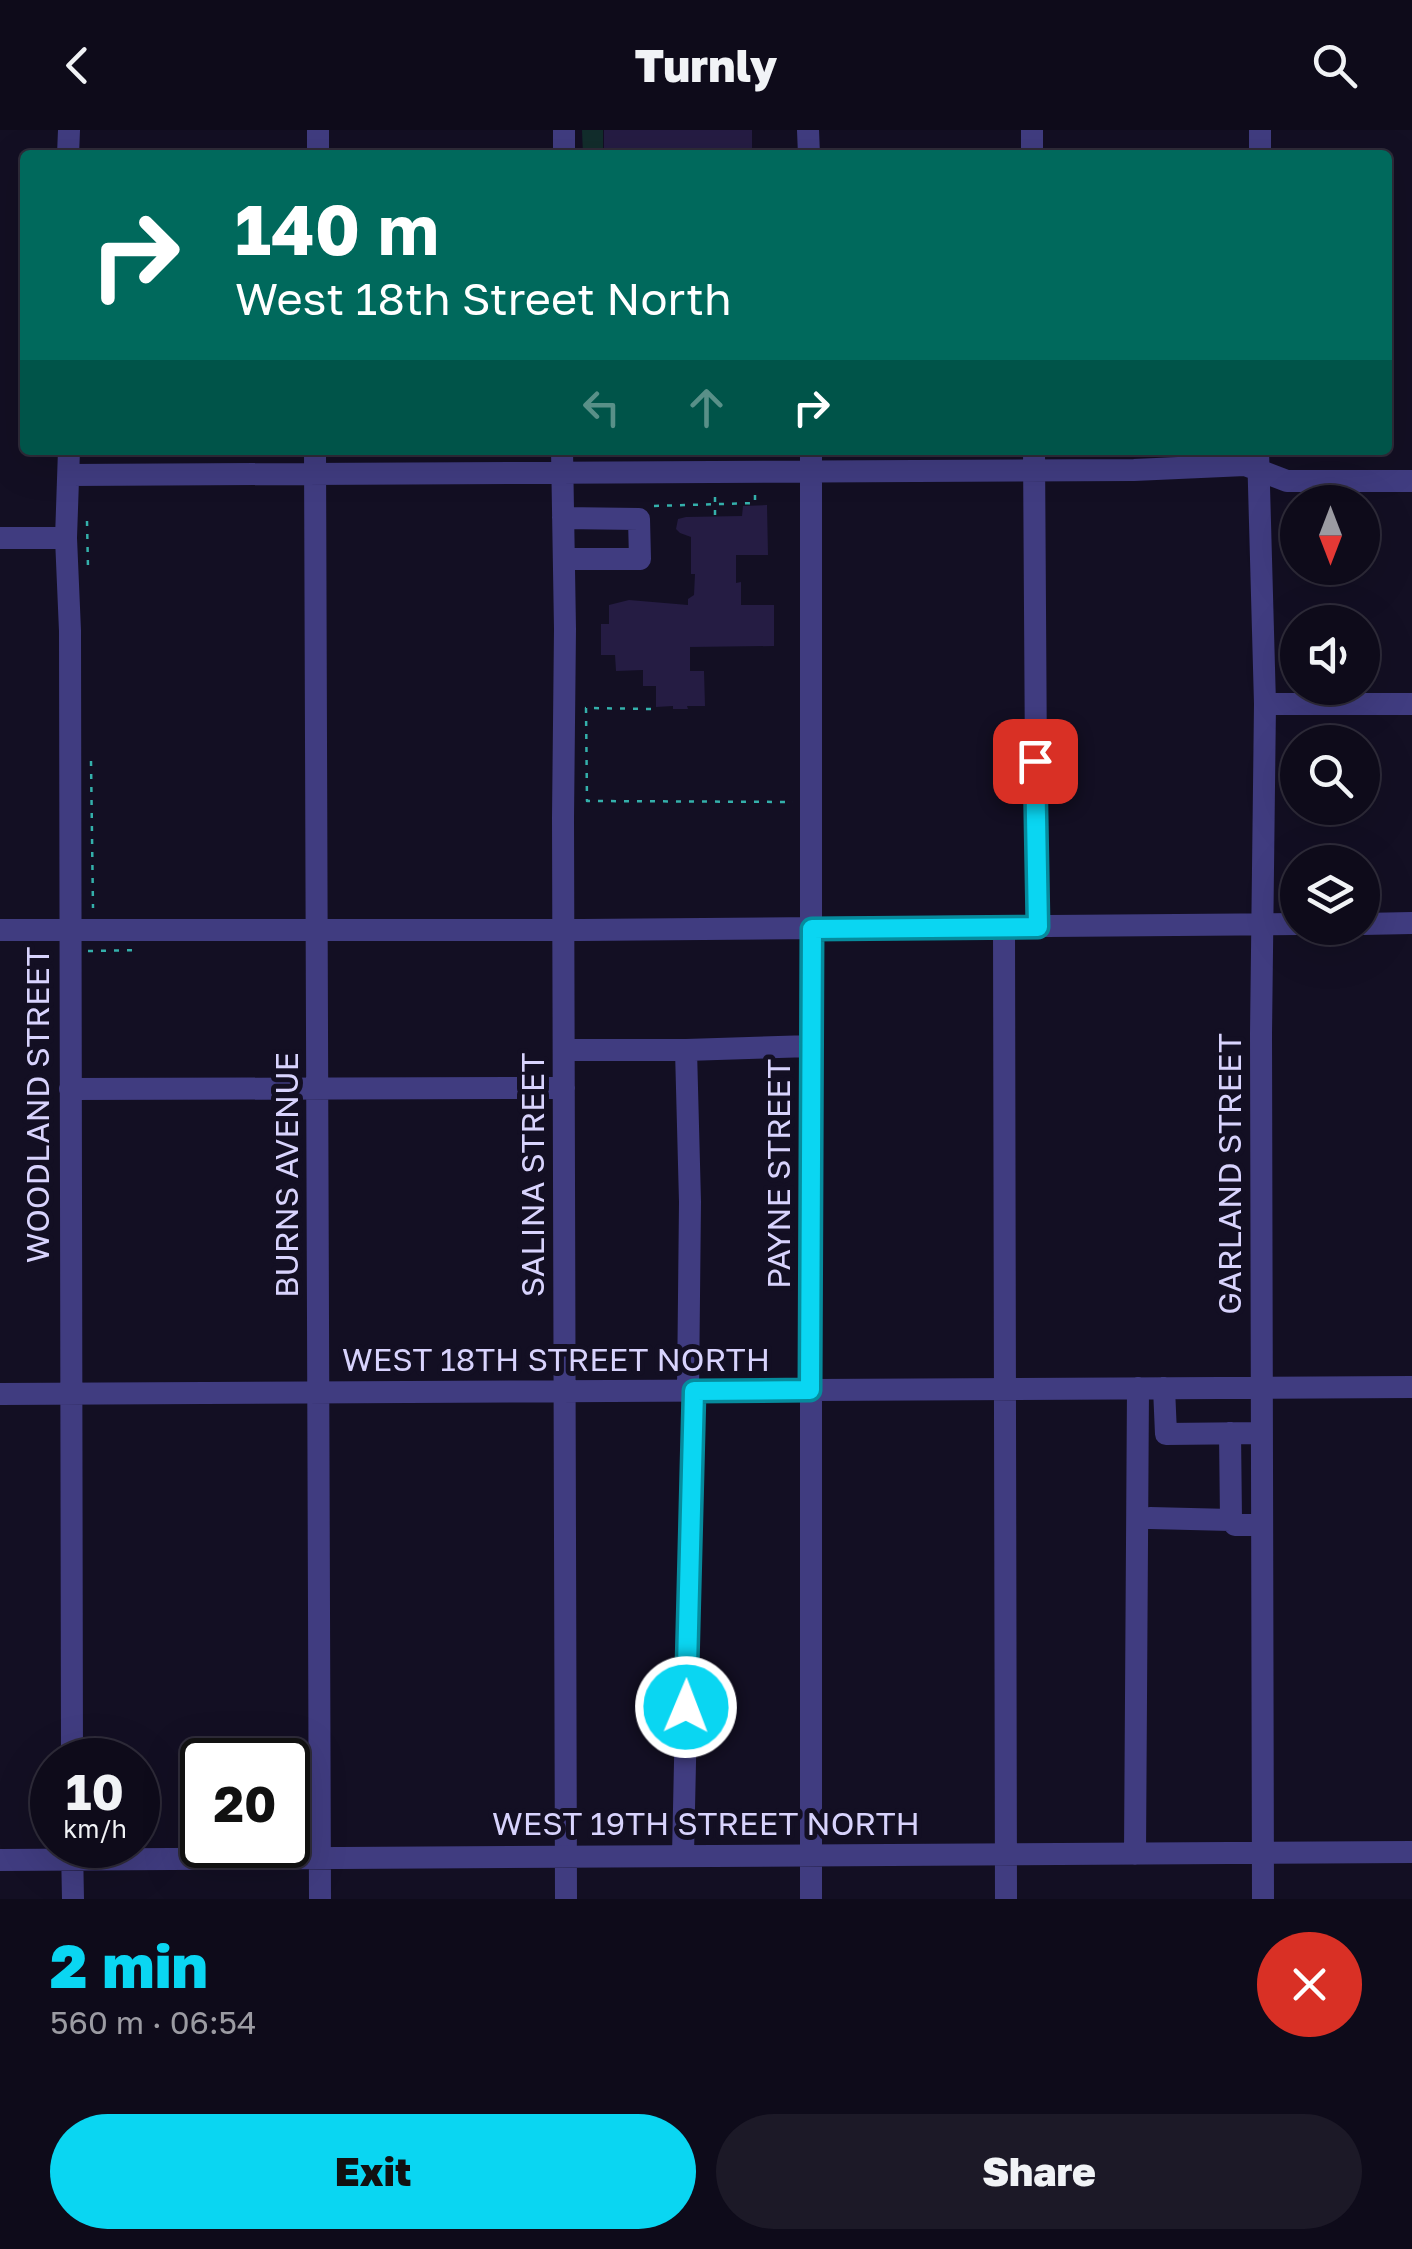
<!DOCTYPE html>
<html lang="en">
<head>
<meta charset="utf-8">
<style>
  body { margin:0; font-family:"Golos Text",sans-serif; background:#1c1927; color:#f1f3f6; height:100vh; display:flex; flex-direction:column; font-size:38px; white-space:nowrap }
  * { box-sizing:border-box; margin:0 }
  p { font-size:32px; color:#9b9ba2 }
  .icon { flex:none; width:55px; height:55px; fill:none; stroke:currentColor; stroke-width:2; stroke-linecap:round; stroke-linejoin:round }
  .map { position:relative; height:1769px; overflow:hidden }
  .details { display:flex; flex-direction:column; background:#0e0b1a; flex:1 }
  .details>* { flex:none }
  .guide { position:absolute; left:20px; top:20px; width:1372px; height:305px; border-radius:10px; box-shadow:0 10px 40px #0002,0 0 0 2px #2e2b39; background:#00695c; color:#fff; overflow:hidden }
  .needle { width:65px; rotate:180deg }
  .fabs { position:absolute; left:1280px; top:355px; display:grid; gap:20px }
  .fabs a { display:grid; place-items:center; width:100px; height:100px; border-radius:50%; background:#0e0b1a; box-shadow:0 10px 40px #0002,0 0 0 2px #2e2b39; font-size:50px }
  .speed { position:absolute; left:30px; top:1608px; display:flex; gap:20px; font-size:50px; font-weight:700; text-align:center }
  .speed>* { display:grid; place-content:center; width:130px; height:130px; border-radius:50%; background:#0e0b1a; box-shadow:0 10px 40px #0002,0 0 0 2px #2e2b39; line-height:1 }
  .speed small { font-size:25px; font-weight:400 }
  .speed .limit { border:5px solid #111; border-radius:15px; background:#fff; color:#111 }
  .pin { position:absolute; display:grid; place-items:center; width:85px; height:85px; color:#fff; margin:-42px; border-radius:20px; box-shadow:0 5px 15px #0006 }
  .me { position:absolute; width:110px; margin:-55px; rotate:1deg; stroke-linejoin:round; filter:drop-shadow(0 0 8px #0008) }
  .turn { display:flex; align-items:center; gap:35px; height:210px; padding:0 50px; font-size:45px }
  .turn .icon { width:130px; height:130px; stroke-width:2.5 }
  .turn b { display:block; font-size:70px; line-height:85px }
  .lanes { display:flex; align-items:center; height:95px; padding:0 50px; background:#0003; justify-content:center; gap:50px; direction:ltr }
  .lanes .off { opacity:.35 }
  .round { display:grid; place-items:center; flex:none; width:105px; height:105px; border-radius:52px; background:#1c1927 }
  .summary { display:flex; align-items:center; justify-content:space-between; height:170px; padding:0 50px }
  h1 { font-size:60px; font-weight:800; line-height:75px; color:#0ad6f2 }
  .button { display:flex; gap:20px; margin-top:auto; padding:20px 50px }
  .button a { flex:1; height:115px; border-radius:60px; background:#0ad6f2; color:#111; font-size:40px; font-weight:800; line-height:115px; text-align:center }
  .button a+a { background:#1c1927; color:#f1f3f6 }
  header { display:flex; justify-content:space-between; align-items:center; height:130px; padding:0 50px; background:#0e0b1a; font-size:45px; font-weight:800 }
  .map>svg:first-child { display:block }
</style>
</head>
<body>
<header><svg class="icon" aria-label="back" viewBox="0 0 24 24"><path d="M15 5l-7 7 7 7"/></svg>Turnly<svg class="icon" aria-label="search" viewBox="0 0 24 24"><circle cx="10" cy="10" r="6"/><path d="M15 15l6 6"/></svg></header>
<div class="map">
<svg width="1412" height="1769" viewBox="0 0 1412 1769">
  <rect width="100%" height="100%" fill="#130f23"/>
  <path fill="#122d2c" d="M582 0H603V25H583Z"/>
  <path fill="#251c43" d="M604 0H752V25H604Z
    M767 375 768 425H736V453L741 452V475H774V516L690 517V541H704L705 576H687L688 579H673V576L656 577V556H643V540L616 541 615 525H601V494H609V475L629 470 688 475V469L694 465 695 444H691V407L680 403 676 399 678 389 686 387 742 386 743 376Z"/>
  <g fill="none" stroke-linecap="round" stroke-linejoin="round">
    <path stroke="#34b0ab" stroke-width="2.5" stroke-dasharray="5 8" stroke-linecap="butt" d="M654 376 755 373V363
      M715 385V362
      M87 391 88 438
      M651 579 586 578 587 671 793 672
      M91 631 93 778
      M88 821 140 820"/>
    <path stroke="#403c80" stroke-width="22" d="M318 0V25
      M564 0V25
      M808 0 809 25
      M1032 0V25
      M68 25 69 0
      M1260 25V0
      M69 320 66 408 70 501 72 1630
      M315 320 320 1769
      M562 320 565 499 563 688 566 1769
      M811 320V1769
      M1034 320 1037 797
      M1258 320 1265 574 1261 904 1263 1769
      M69 345 1134 340 1245 335 1287 351H1412
      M563 388 639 389 640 429H564
      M0 408H66
      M1265 574H1412
      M1362 794 1412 793
      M1004 798 1006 1769
      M0 800H581L1298 794
      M564 920H686
      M70 959 564 958
      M1164 1258 1166 1304 1261 1303
      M688 1261 690 1072 686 920 811 916
      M0 1264 1412 1257
      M1230 1303 1231 1390 1235 1395H1261
      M1150 1388 1231 1390
      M72 1718 73 1769
      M1135 1724 1138 1258
      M683 1725 693 1261
      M0 1730 1412 1722"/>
  </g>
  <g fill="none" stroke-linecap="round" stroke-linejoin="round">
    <g stroke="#068b9d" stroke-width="25">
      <path id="route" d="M686 1577 694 1261 810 1260 812 799 1038 797 1035 631"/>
    </g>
    <use href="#route" stroke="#0ad6f2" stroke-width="18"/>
  </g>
  <g text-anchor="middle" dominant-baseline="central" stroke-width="10" stroke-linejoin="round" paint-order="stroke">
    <g font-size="32" fill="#d8d3fd" stroke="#130f23">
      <text transform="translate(37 975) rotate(-90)">WOODLAND STREET</text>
      <text transform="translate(778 1044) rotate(-90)">PAYNE STREET</text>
      <text transform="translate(1229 1044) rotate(-90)">GARLAND STREET</text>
      <text transform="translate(286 1045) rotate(-90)">BURNS AVENUE</text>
      <text transform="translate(532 1045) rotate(-90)">SALINA STREET</text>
      <text x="556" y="1229">WEST 18TH STREET NORTH</text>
      <text x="706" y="1693">WEST 19TH STREET NORTH</text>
    </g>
  </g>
</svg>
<div class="fabs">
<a><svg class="needle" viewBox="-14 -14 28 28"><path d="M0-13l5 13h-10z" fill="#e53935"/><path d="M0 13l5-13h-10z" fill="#9b9ba2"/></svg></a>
<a><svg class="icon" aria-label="sound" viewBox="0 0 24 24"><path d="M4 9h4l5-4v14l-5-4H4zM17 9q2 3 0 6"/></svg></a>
<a><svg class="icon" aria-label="search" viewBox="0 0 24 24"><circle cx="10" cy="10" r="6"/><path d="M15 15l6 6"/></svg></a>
<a><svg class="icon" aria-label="layers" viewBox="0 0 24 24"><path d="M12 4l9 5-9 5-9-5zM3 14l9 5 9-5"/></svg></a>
</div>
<div class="speed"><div>10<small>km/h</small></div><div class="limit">20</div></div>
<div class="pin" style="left:1035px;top:631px;background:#d93025"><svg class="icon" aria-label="arrive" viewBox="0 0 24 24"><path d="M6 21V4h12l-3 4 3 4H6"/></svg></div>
<svg class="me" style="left:686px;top:1577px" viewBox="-20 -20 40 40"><circle r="17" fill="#0ad6f2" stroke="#fff" stroke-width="3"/><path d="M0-11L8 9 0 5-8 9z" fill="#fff"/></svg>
<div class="guide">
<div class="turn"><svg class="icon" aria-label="right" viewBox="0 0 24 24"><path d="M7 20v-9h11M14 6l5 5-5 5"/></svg><div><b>140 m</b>West 18th Street North</div></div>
<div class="lanes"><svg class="icon off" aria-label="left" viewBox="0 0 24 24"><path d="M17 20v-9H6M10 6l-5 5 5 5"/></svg><svg class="icon off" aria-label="ahead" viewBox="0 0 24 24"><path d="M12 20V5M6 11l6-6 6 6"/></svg><svg class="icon" aria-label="right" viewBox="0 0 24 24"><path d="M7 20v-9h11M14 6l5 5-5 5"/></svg></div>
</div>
</div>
<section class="details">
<div class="summary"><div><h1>2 min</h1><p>560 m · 06:54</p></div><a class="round" style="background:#d93025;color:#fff"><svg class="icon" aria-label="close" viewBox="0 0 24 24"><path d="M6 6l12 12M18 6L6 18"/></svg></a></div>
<div class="button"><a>Exit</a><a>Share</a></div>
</section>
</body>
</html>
